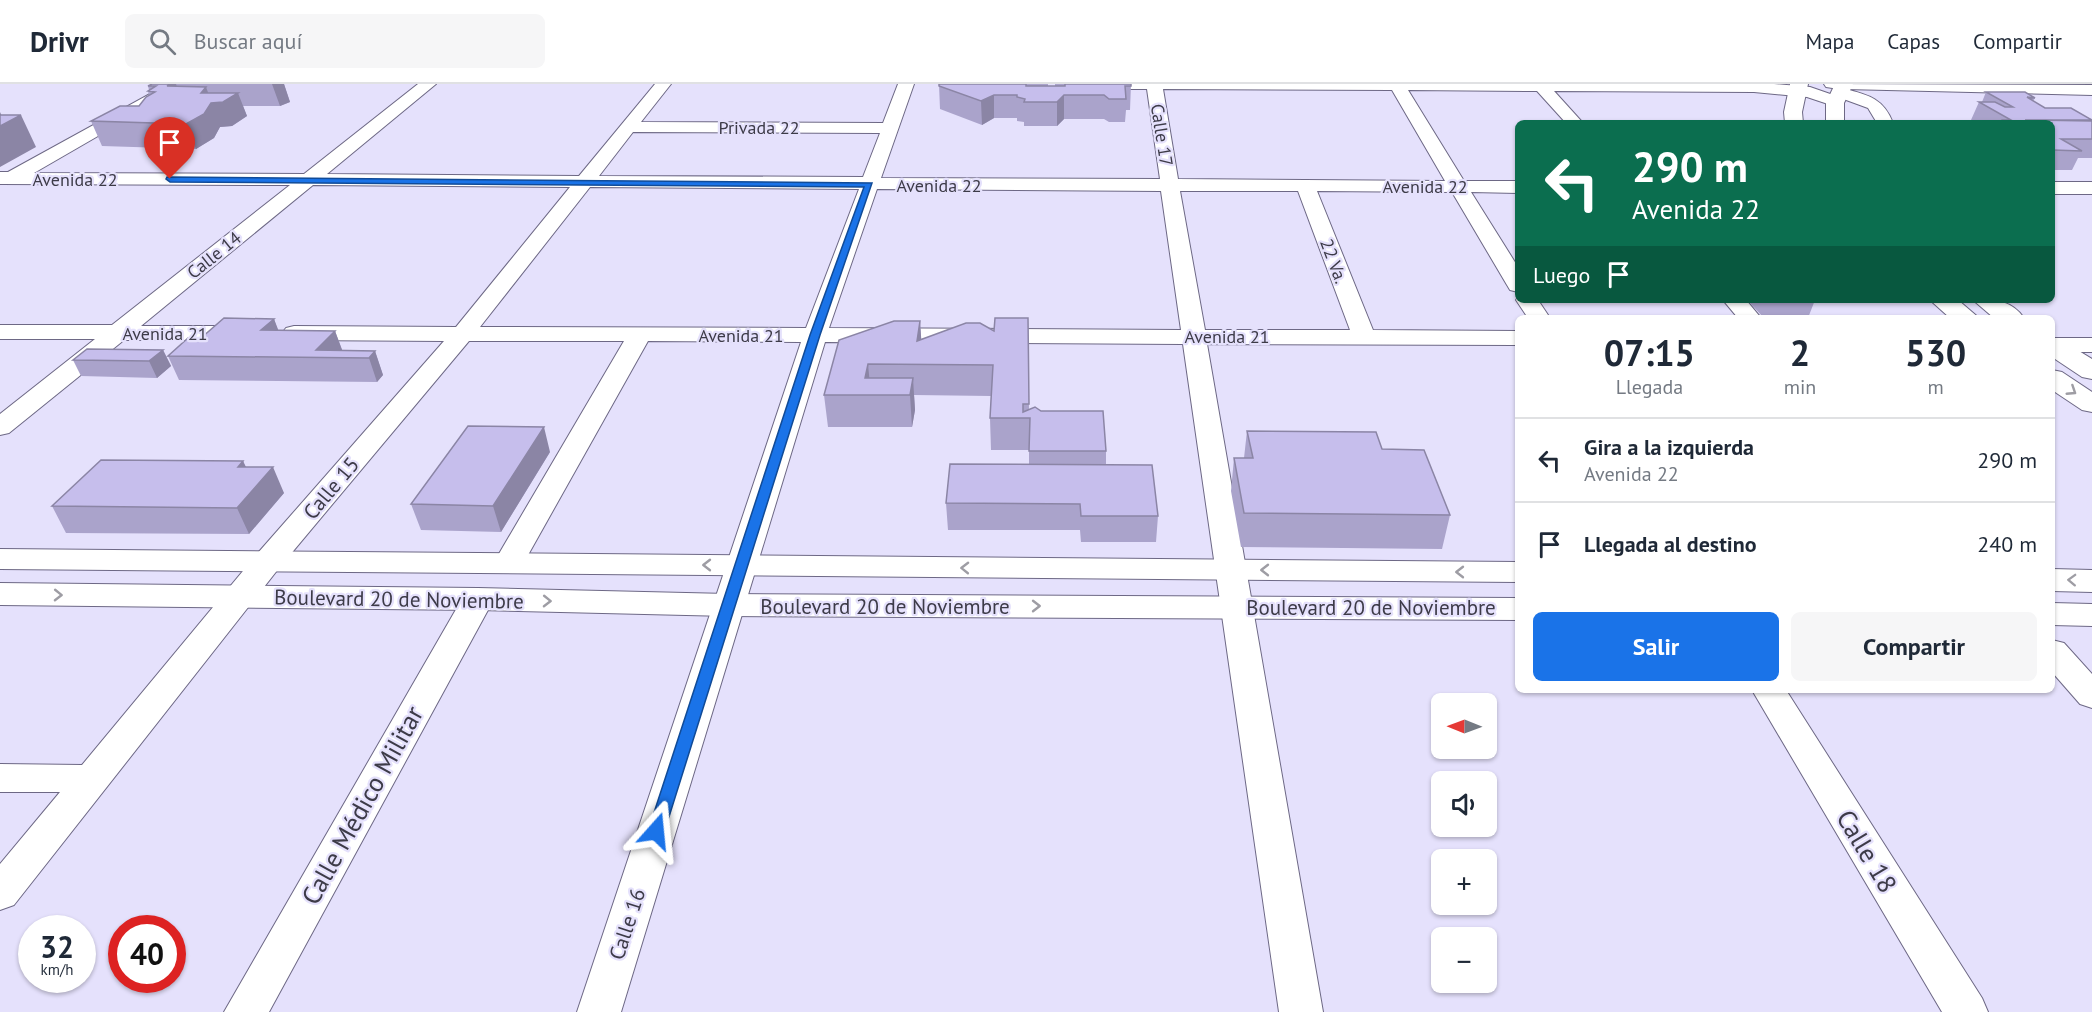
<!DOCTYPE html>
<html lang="es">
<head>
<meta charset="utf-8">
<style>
  body { margin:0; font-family:"PT Sans",sans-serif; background:#f6f6f7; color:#1f2937; height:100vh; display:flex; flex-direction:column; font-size:22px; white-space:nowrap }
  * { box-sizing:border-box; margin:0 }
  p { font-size:20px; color:#747a83 }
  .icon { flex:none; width:33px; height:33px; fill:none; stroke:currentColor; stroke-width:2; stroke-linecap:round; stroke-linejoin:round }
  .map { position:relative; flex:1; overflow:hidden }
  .side { position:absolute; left:1515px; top:231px; width:540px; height:378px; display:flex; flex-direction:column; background:#fff; border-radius:9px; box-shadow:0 2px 4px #0004 }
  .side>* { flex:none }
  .hud { position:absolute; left:1515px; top:36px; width:540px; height:183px; border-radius:9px; box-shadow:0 2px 4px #0004; background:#0b6e4f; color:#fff; overflow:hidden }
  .needle { width:39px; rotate:271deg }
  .fabs { position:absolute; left:1431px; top:609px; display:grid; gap:12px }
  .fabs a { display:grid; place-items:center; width:66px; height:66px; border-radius:9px; background:#fff; box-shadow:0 2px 4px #0004; font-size:30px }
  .speed { position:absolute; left:18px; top:831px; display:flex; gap:12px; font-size:30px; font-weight:700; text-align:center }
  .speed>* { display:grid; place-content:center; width:78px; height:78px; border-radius:50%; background:#fff; box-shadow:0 2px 4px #0004; line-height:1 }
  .speed small { font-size:15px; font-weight:400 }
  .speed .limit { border:9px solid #d22; background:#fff; color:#111 }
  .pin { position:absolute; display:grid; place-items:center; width:51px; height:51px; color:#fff; margin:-62px -26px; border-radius:50% 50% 50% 0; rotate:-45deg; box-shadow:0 0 6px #0007 }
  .pin .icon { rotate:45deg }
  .me { position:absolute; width:66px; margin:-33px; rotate:18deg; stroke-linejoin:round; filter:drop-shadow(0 0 4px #0008) }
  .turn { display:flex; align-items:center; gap:21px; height:126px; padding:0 18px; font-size:27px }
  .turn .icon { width:78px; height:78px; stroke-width:2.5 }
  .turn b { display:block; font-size:42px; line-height:51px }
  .then { display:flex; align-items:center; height:57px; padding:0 18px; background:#0003; gap:12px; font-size:22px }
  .eta { display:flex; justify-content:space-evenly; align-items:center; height:102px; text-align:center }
  .eta b { font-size:36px; font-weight:800; line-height:42px }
  .action { display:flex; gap:12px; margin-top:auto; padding:12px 18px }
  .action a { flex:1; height:69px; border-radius:9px; background:#1a73e8; color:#fff; font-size:24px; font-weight:800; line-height:69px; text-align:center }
  .action a+a { background:#f6f6f7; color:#1f2937 }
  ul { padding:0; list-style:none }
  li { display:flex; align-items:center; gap:18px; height:84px; padding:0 18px; border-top:2px solid #e0e1e3 }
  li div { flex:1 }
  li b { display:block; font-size:22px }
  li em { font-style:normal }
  header { display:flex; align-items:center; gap:36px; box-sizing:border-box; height:84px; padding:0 30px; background:#fff; border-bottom:2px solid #e0e1e3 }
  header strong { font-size:28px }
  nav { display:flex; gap:33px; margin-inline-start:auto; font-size:21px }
  .search { width:420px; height:54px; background:#f6f6f7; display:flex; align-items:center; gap:15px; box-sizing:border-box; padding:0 21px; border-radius:9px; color:#747a83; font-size:22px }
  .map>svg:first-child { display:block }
</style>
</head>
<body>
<header>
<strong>Drivr</strong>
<div class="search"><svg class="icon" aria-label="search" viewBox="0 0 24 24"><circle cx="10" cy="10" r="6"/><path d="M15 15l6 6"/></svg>Buscar aquí</div>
<nav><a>Mapa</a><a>Capas</a><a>Compartir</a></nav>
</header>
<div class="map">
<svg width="2092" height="928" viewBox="0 0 2092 928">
  <rect width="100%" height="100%" fill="#e5e1fc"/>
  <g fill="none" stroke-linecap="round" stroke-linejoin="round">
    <g stroke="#6d6885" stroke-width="2">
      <path id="minor" d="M168 0H188L34 89 304 90 418 0H436L327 90 579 92 655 0H671L641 38 883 39 898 0H914L881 94 1160 95 1147 5H1069L1061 0H1774L1810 3 1836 12 1834 9 1839 5 1826 3 1824 0 2092 1V11L1845 5C1869 11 1884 15 1893 39H1877L1868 24 1838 13 1842 17 1834 22 1807 13 1754 8 1554 7 1583 39H1566L1537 7 1408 6 1464 97H1518V109L1471 108 1518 183V208L1510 206 1507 201 1452 108 1317 107 1373 246 1518 247V261L1207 260 1323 928H1279L1183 260 825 258 621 928H577L801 258 648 257 523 480 519 487 508 489 497 487 493 480 624 257H469L279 484 14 821 0 826V780L60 708H0V680L82 681 257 470 444 257 294 256 286 254 282 249 286 244 294 242 456 243 570 103 313 101 141 242H249L257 244 261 249 257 254 249 256H124L9 349 0 351V330L95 255H0V241H112L290 101 0 100V88H8ZM1163 5 1392 6 1445 97 1178 95ZM633 48 880 49 863 93 599 92ZM590 103 859 105 806 244 480 243ZM877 105 1161 107 1181 246 829 244ZM1180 107H1298L1350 246H1205Z
        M2052 98H2092V110H2052Z
        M1518 213V216H1538L1550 234H1528L1516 216Z
        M1723 216H1746L1761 234H1738Z
        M2052 254H2092V268H2052Z
        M478 505 489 508 494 515 269 928H224L462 515 467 508Z
        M2052 556 2064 559 2092 590V624L2080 620 2052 588Z
        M1752 606H1786L1982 914 1988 928H1942Z"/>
    </g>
    <g stroke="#6d6885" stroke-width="2">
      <path id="major" d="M1790 0H1808L1802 28 1803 39H1785L1784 28Z
        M1835 0H1853L1844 19V39H1826V19Z
        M1930 216H1958L1979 234H1950Z
        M1973 216C1993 216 2011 215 2024 234H1994Z
        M2052 254 2061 256 2092 275V295L2082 293 2052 273Z
        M2052 286 2062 288 2092 308V328L2082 326 2052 306Z
        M0 465 1518 478V498L0 485Z
        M2052 485 2092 486V508L2052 507Z
        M0 499 478 504 728 510 1518 514V536L728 532 478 526 0 521Z
        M2052 519 2092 520V542L2052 541Z"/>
    </g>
    <use href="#minor" fill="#fff" fill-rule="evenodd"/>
    <use href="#major" fill="#fff" fill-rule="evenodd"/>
  </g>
  <path fill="#aaa3cb" d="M152 0H284L290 18 280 22H243L247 32 232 42 220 43 214 54 196 65 102 62 91 37 139 22 149 11 148 7 149 6 148 2Z
    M939 0H1048V2H1055V0H1131L1130 26H1126L1125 38H1109L1104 35H1064L1057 42H1024V38L1017 37V34H994L982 41 940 25Z
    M1986 8 2035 14 2033 17 2045 24 2092 35V74H2078L2072 86H2052V39H1976L1971 36 1979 18H1982Z
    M1747 216H1815L1808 234H1764Z
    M1028 234 1029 326 1106 367V381L1158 432 1156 458H1081L1080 446H948L946 419 1029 380V366H991L990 334 991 312 914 311 915 326 912 343H828L824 311 920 237 921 255 994 247Z
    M274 235 278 247H335L342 266 375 267 383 291 377 298 179 296 168 272 201 254Z
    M163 266 171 282 157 294 81 292 73 276Z
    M1247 347 1382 365 1450 431 1442 465 1241 463 1231 407 1234 374H1244Z
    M550 368 501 448 421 446 411 420Z
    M243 377 246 383 284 409 249 450 66 449 52 422Z"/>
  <path fill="#8b85a5" d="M171 0H176L184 21 167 2Z
    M272 0H284L290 18 280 22Z
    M206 3 212 19 238 9 247 32 232 42 220 43 214 54 196 65 186 40 201 9Z
    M994 11V34L982 41 981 17Z
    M1064 11V35L1057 42V18Z
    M0 28 5 39 21 31 36 63 0 83Z
    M274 235 283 258 261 246Z
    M920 237 922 266 917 257Z
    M335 247 344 271 316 266Z
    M163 266 171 282 157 294 149 277Z
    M375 267 383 291 377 298 369 274Z
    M868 280 871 311 865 294Z
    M913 294 915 326 912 343 910 311Z
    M544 343 550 368 501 448 493 422Z
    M243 377 255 403 238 383Z
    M273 383 284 409 249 450 237 424Z"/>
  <path fill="#c6beec" stroke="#8b85a5" stroke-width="1.5" d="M152 0H171L167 2 206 3 201 9H238L223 18 211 19 204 30 186 40 91 37 120 22H139L146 13 155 8 148 7 156 2H148Z
    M939 0H1026V2H1065V0H1131V2H1125L1126 15H1109L1104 11H1064L1057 18H1024L1025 15 1017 13V11H994L981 17 939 2Z
    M1986 8H2025L2035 14 2027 13 2045 24H2071L2092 36H2025L2092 37V55H2061L2082 67 2053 66H2052V39H2007L2003 36H2011L1979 18H1995L2005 23H2013Z
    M0 31H21L0 42Z
    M224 234 274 235 261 246 335 247 316 266 375 267 369 274 168 272 188 254H201Z
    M995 234H1028L1029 320H1023V328L1035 323 1041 327H1103L1106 367H1029L1030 334H990L993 281 868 280 865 294H913L910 311H824L839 256 894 237H920L917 257 966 239H980L994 247Z
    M87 265 163 266 149 277 73 276Z
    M468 342 544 343 493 422 411 420Z
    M1247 347 1376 348 1382 365 1424 366 1450 431 1244 429 1234 374H1253Z
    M101 376 243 377 238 383H273L237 424 52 422Z
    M950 380 1152 381 1158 432H1081L1080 420 946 419Z"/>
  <defs><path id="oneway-chevron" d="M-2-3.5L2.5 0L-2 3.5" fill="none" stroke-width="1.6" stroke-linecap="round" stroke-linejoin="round" transform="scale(1.5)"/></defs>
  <g stroke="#9e9da4">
    <use href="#oneway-chevron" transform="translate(2072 307) rotate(33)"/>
    <use href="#oneway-chevron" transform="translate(707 481) rotate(-180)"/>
    <use href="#oneway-chevron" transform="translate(965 484) rotate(-179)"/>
    <use href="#oneway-chevron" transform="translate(1265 486) rotate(-180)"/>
    <use href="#oneway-chevron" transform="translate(1460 488) rotate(-180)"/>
    <use href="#oneway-chevron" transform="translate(2072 496) rotate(-178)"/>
    <use href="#oneway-chevron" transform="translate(58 511) rotate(1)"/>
    <use href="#oneway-chevron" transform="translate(547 517) rotate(1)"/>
    <use href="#oneway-chevron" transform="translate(1036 522)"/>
  </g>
  <path fill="#1a73e8" stroke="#114b97" stroke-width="1.5" d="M167 93 872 99 820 251 663 752 656 754 650 752 648 747 810 251 864 103 170 98 166 95Z"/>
  <g text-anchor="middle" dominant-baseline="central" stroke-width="4.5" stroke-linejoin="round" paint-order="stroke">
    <g font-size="18" fill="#3d3b48" stroke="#e5e1fc">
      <text x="759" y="43">Privada 22</text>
      <text transform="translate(1162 51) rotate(81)">Calle 17</text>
      <text x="75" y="95">Avenida 22</text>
      <text x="939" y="101">Avenida 22</text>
      <text x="1425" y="102">Avenida 22</text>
      <text transform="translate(214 171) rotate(-39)">Calle 14</text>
      <text transform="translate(1334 177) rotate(69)">22 Va.</text>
      <text x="165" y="249">Avenida 21</text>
      <text x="741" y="251">Avenida 21</text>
      <text x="1227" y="252">Avenida 21</text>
    </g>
    <g font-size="21" fill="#3d3b48" stroke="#e5e1fc">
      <text transform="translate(331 404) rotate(-50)">Calle 15</text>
      <text transform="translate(399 515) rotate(1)">Boulevard 20 de Noviembre</text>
      <text x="885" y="522">Boulevard 20 de Noviembre</text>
      <text x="1371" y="523">Boulevard 20 de Noviembre</text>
      <text transform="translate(627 840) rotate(-72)">Calle 16</text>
    </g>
    <g font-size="26" fill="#3d3b48" stroke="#e5e1fc">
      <text transform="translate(362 721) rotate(-61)">Calle Médico Militar</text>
      <text transform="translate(1867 767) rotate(59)">Calle 18</text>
    </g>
  </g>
</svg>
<div class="fabs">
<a><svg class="needle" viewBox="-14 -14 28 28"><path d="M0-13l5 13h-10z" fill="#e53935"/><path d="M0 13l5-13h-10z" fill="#747a83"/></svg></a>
<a><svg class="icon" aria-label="sound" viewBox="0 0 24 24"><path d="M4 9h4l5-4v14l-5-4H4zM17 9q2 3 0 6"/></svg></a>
<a>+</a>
<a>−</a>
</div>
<div class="speed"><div>32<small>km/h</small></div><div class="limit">40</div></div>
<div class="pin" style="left:170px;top:95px;background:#d93025"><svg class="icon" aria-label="arrive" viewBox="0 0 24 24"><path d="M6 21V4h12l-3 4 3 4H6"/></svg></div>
<svg class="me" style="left:656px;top:747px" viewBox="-20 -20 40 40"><path d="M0-17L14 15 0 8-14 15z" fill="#1a73e8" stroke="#fff" stroke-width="4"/></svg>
<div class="hud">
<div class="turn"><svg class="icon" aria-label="left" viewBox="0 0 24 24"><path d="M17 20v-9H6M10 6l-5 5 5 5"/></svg><div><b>290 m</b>Avenida 22</div></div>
<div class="then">Luego<svg class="icon" aria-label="arrive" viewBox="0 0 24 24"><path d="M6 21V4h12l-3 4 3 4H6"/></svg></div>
</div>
<section class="side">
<div class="eta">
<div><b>07:15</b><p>Llegada</p></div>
<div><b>2</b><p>min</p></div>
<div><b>530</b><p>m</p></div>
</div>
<ul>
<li><svg class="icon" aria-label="left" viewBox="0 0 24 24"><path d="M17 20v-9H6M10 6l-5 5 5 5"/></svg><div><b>Gira a la izquierda</b><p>Avenida 22</p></div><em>290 m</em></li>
<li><svg class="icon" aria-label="arrive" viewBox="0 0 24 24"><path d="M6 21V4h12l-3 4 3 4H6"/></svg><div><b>Llegada al destino</b></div><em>240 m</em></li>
</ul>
<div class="action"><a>Salir</a><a>Compartir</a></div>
</section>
</div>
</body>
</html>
